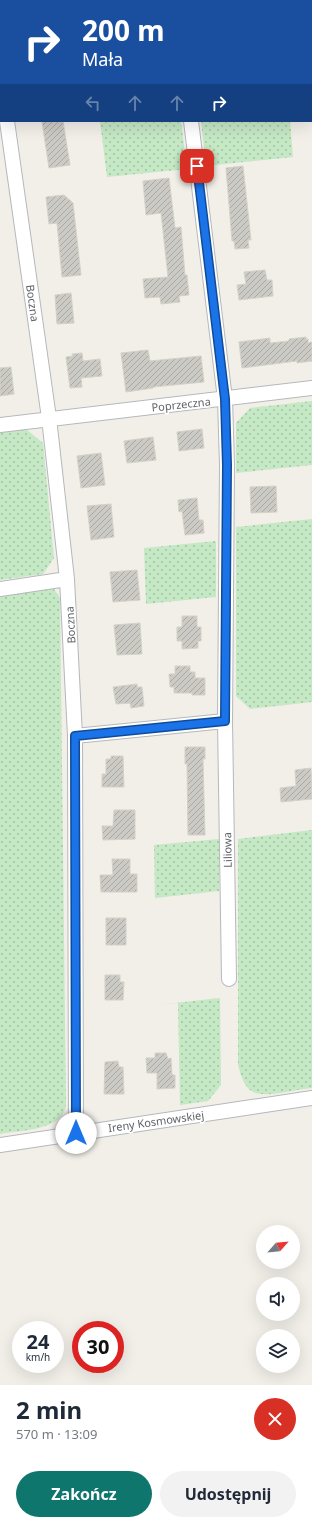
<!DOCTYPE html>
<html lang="pl">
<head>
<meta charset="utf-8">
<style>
  body { margin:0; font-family:"Noto Sans",sans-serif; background:#f2f2f3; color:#1f2937; height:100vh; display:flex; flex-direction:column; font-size:15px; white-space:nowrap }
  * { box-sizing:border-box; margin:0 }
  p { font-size:13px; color:#747a83 }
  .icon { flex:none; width:22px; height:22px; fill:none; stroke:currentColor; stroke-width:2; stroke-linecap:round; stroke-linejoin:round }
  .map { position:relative; height:1385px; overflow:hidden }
  .sheet { display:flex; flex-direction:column; background:#fff; flex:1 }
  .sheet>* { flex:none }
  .banner { position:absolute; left:0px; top:0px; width:312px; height:122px; box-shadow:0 4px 16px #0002; background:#1a4fa0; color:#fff; overflow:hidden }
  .needle { width:26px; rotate:63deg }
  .fabs { position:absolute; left:256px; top:1225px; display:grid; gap:8px }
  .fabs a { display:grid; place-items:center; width:44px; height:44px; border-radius:50%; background:#fff; box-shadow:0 4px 16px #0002; font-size:20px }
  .speed { position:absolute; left:12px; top:1321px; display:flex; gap:8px; font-size:20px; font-weight:700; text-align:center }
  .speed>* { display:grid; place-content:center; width:52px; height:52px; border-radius:50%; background:#fff; box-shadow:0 4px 16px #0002; line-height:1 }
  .speed small { font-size:10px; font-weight:400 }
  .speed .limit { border:6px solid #d22; background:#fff; color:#111 }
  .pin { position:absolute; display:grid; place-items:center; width:34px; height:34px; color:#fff; margin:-17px; border-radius:8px; box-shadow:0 2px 6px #0006 }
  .me { position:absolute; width:44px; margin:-22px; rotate:0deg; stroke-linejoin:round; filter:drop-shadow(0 0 3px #0008) }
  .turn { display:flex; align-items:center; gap:14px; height:84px; padding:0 16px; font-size:18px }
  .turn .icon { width:52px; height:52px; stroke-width:2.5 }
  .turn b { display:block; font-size:28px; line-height:34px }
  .lanes { display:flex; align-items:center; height:38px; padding:0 16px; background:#0003; justify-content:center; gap:20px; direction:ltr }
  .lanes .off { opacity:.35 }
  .round { display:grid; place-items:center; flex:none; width:42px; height:42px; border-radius:21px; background:#f2f2f3 }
  .overview { display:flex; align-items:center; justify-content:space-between; height:68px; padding:0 16px }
  h1 { font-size:24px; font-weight:700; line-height:30px }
  .cta { display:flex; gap:8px; margin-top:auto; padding:8px 16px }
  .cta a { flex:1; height:46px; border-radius:24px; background:#0f766e; color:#fff; font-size:16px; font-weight:700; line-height:46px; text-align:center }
  .cta a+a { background:#f2f2f3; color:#1f2937 }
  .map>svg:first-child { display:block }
</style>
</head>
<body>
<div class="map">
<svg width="312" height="1385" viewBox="0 0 312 1385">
  <defs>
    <pattern id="grass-dots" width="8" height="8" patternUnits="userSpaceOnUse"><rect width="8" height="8" fill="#c5e8c5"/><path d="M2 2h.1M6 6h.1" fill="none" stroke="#a3c0a4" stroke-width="1.8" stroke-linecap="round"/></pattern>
    <pattern id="building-hatch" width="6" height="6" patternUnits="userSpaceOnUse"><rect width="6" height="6" fill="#cccac5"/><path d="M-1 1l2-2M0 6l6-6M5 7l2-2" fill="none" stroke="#a9a8a4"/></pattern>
  </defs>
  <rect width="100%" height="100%" fill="#f1efe8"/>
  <path fill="url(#grass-dots)" d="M100 121H181L187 169 107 177Z
    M201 121H290L293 157 206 166Z
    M312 401V465L236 473V423L250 408Z
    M26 429 43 443 54 558 43 574 0 580V433Z
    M312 519V702L250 709 236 696V527Z
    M216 541V597L146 604 144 548Z
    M47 588 54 589 60 598 66 1105C63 1131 20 1130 0 1134V595Z
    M312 830V1088C301 1089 291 1091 280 1093 253 1097 245 1093 238 1065V839Z
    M219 839V891L155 898 154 845Z
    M220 998 221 1085 208 1101 180 1105 178 1003 157 1005Z"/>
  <path fill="url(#building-hatch)" stroke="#d6d1c6" d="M49 121H63L70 165 49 168 42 122Z
    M243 166 251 240H248L249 248 235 249 234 241H232L226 168Z
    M169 178 175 228 181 227 185 275H187L189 295 179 296 180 302 161 304 160 297 145 298 143 279 168 277 161 213 146 215 143 181Z
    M64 195 73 203 81 275 62 277 57 223 49 224 46 197Z
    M265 270 267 280H272L273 296 239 300 237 285 246 284 244 272Z
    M71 293 74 323 57 324 55 295Z
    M306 337V339H308V343L312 342V361L297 363V361L242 368 239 342 270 338V343L289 341V339Z
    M148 350 150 361 201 356 204 382 153 387V388L126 392 121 353Z
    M82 353 83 361 100 359 102 376 81 378 82 387 70 388 66 357 73 356 72 354Z
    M11 367 14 394 0 396V368Z
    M202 429 204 448 179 451 177 432Z
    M153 437 156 460 127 463 124 441Z
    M101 453 105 485 81 488 77 456Z
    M276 486 277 512 251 513 250 487Z
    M197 498 199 520H203L204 533 185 535 182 511 179 512 178 500Z
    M111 504 114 537 91 540 87 506Z
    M137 570 140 600 113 602 110 572Z
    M182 616H197V627H201V641H198V648L182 649V641H177V627H182Z
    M140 623 142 654 117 655 114 625Z
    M175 666H190V672H195V678H205V695H192V693H174V687H170L169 674H175Z
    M137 684V687H142L144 706 131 708 130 703 116 704 113 687Z
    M185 747H205V759H203L205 835H188L187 764H185Z
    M111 756H123L124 787H102V774H106V759H111Z
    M311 768 312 799 281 802 280 788 296 786 295 770Z
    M114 810H135V839L103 840 102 826H113Z
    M112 859H130V874H137V892H101L100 875H113Z
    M106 918H126V945H106Z
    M105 975H120V982H124L123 1000H105Z
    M155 1053H166L168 1059 171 1058 172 1075H175V1088L157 1089V1073H147L146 1058H155Z
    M118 1061 119 1067H123L124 1094H104L105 1062Z"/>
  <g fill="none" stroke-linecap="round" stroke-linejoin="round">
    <g stroke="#b5b8bc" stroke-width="16">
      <path id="minor" d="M176 0V1
        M0 70 1 78
        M7 121 49 418 67 579 75 736 76 1133
        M191 121 225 399 227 465 225 721 229 979
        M0 425 312 388
        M0 589 67 579
        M75 736 225 721
        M0 1145 312 1098"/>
    </g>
    <use href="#minor" stroke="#fff" stroke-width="14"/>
  </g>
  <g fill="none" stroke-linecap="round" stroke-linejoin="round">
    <g stroke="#114b97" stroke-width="10">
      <path id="route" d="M76 1133 75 736 225 721 227 465 225 399 197 166"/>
    </g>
    <use href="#route" stroke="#1a73e8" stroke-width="7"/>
  </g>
  <g text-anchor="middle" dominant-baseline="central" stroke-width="3.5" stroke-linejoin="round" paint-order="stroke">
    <g font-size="11" fill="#5f6368" stroke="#fff">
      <text transform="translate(33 303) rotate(82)">Boczna</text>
      <text transform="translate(181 404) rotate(-6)">Poprzeczna</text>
      <text transform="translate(70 625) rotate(-93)">Boczna</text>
      <text transform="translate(227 850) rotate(-91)">Liliowa</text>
      <text transform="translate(156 1121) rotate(-8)">Ireny Kosmowskiej</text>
    </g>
  </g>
</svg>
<div class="fabs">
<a><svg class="needle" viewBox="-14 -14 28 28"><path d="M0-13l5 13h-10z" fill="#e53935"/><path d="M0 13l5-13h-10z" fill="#747a83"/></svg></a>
<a><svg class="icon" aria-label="sound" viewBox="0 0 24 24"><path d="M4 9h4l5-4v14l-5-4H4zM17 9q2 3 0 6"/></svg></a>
<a><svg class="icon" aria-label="layers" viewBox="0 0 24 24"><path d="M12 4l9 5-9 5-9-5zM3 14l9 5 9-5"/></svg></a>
</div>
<div class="speed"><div>24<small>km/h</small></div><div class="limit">30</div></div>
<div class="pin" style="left:197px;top:166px;background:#d93025"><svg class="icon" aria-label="arrive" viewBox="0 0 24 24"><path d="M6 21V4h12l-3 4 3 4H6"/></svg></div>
<svg class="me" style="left:76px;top:1133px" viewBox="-20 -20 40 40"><circle r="19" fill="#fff"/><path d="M0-13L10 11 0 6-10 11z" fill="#1a73e8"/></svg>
<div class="banner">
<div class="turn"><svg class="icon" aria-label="right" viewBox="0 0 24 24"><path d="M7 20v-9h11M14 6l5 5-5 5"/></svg><div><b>200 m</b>Mała</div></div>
<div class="lanes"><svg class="icon off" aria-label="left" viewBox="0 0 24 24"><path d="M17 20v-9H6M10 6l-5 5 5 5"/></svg><svg class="icon off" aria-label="ahead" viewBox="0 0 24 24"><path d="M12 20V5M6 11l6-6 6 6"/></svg><svg class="icon off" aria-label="ahead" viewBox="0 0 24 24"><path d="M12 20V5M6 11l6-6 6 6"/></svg><svg class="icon" aria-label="right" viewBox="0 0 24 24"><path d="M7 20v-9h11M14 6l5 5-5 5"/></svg></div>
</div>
</div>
<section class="sheet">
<div class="overview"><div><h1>2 min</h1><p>570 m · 13:09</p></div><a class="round" style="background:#d93025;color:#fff"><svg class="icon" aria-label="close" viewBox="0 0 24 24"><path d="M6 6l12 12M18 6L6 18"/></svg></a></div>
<div class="cta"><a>Zakończ</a><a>Udostępnij</a></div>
</section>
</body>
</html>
